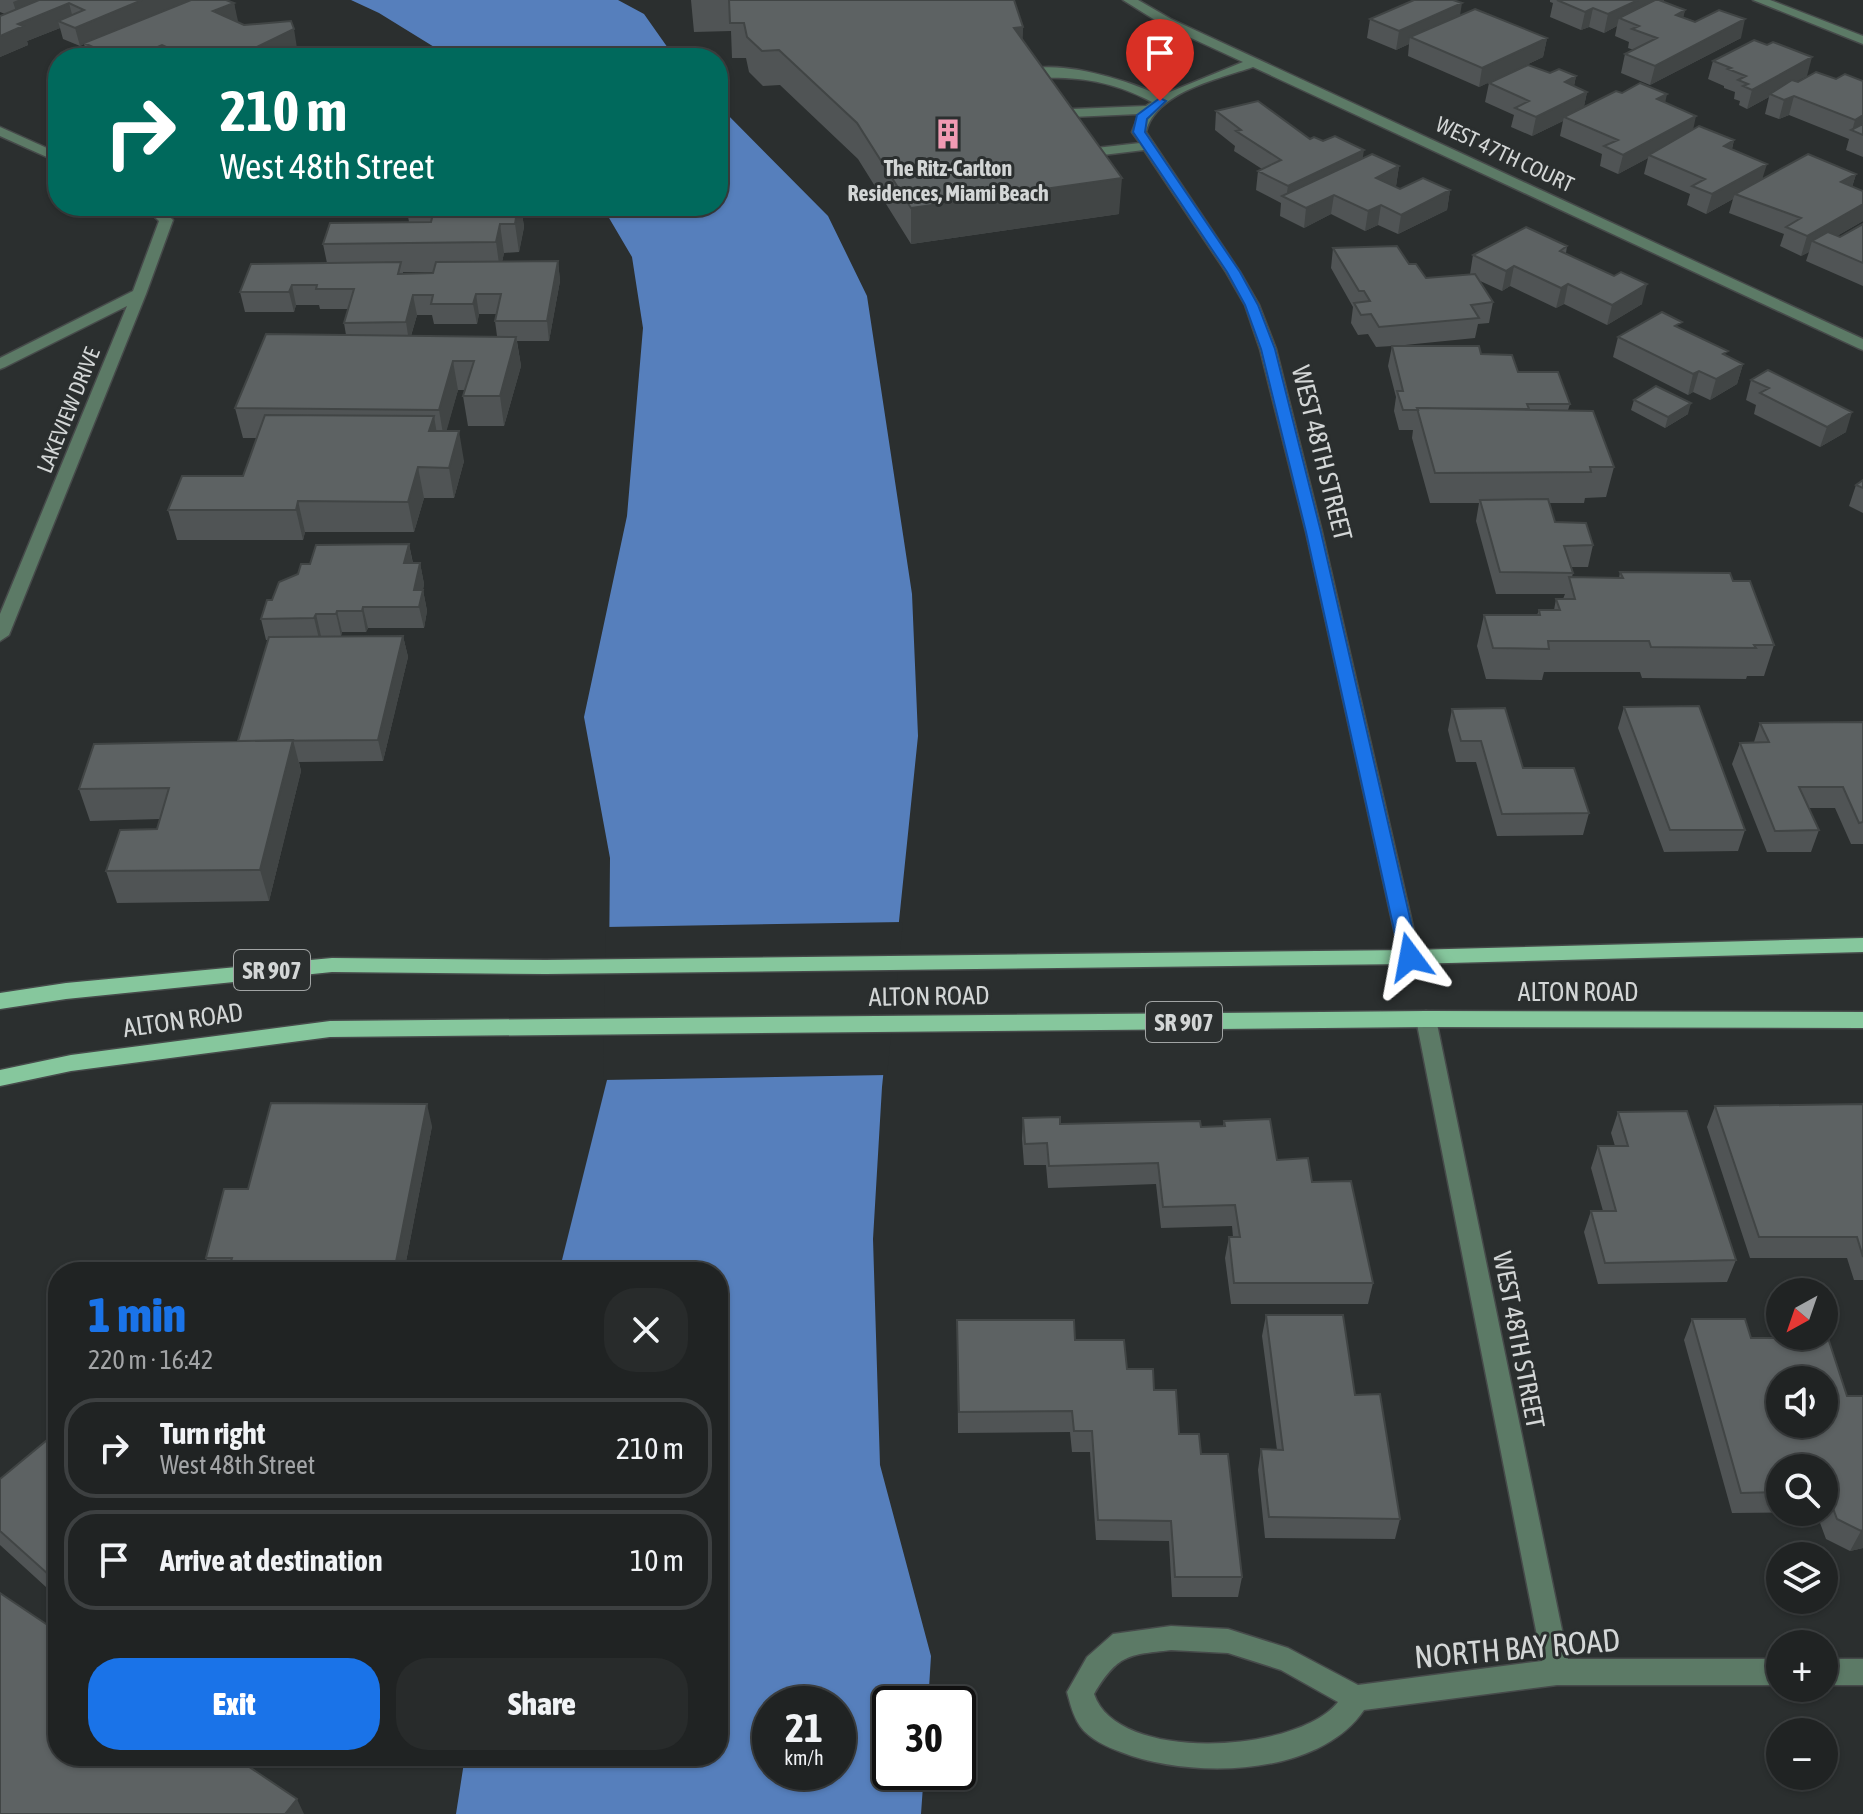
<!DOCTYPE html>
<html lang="en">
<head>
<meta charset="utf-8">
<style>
  body { margin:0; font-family:"Asap Condensed",sans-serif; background:#282b2b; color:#f1f3f6; height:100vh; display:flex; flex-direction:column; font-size:30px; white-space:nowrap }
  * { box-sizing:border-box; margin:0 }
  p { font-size:26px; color:#a2a4a6 }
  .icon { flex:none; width:44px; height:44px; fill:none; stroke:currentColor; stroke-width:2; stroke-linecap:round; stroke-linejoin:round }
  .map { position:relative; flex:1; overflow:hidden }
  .sheet { position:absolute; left:48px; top:1262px; width:680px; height:504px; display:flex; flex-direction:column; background:#202323; border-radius:32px; box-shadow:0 2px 6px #0004,0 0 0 2px #3d4041 }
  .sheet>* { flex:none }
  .top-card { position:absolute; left:48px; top:48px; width:680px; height:168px; border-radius:32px; box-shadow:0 2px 6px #0004,0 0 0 2px #3d4041; background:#00695c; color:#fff; overflow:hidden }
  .needle { width:52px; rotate:220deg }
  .controls { position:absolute; left:1766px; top:1278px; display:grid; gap:16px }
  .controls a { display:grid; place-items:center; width:72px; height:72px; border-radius:50%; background:#202323; box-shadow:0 2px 6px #0004,0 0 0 2px #3d4041; font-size:40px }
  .speed { position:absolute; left:752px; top:1686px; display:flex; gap:16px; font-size:40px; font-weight:700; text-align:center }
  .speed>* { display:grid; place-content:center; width:104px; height:104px; border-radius:50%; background:#202323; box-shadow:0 2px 6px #0004,0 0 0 2px #3d4041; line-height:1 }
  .speed small { font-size:20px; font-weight:400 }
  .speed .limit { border:4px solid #111; border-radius:12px; background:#fff; color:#111 }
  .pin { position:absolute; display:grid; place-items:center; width:68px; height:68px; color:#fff; margin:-82px -34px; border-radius:50% 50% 50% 0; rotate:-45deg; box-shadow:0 0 8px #0007 }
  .pin .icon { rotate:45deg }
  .me { position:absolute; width:88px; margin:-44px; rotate:347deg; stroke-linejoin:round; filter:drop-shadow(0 0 6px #0008) }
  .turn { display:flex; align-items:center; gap:28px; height:168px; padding:0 40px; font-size:36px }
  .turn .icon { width:104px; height:104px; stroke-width:2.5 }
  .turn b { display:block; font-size:56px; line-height:68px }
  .round { display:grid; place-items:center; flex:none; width:84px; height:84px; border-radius:32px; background:#282b2b }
  .head { display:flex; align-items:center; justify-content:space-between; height:136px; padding:0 40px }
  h1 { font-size:48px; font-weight:800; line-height:60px; color:#1a73e8 }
  .button { display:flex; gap:16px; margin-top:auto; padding:16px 40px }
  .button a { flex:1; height:92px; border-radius:32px; background:#1a73e8; color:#fff; font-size:32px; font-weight:800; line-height:92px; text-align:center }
  .button a+a { background:#282b2b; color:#f1f3f6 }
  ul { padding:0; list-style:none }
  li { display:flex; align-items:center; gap:24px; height:100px; margin:0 16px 12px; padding:0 24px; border:4px solid #3d4041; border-radius:32px }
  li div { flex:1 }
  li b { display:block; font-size:30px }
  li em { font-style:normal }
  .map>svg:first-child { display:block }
</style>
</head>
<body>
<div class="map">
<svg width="1863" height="1814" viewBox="0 0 1863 1814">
  <rect width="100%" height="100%" fill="#2b2f2f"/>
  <path fill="#567fbc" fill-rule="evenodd" d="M351 0H618L644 14 675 58H452L379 13Z
    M718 105 828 216 867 296 912 594 918 736 882 1087 873 1239 880 1465 931 1656 928 1704H890V1772H924L921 1814H456L465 1756H718V1272H559L608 1076 610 858 584 717 627 516 643 328 632 257 602 206H718ZM770 1704H838V1772H770Z"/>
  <path fill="#2b2f2f" d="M903 922 887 1075 603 1080 606 927Z"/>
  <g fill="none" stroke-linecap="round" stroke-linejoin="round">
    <g stroke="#464a4a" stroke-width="3">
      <path id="minor" d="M1123 0H1138L1171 19 1863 339V350L1858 348 1253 67C1219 79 1155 92 1146 132L1240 272 1259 305 1276 349 1322 532 1420 957 1417 962H1403L1400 957 1306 532 1260 349 1245 305 1226 272 1144 150 1078 158 1071 154 1078 150 1140 143 1132 132 1139 114 1049 118 1042 114 1049 110 1146 106 1152 102C1109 79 1070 75 1022 79L1016 75C1045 54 1130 80 1160 96L1243 62 1163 25Z
        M1753 0H1770L1863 36V44Z
        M0 127 58 153V162L0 136Z
        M143 206H158L173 220 146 294 9 635 0 641V614L127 306 5 367 0 369V358L133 291 159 221Z
        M1426 1011 1433 1014 1436 1019 1568 1659H1780V1685H1557L1364 1710C1318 1778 1189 1779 1121 1752 1107 1747 1089 1739 1080 1726 1073 1716 1070 1703 1067 1692L1087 1657 1113 1634 1171 1626 1228 1629 1288 1648 1358 1685 1542 1661 1416 1019 1419 1014ZM1171 1650 1228 1653 1281 1670 1338 1702C1298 1753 1117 1764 1094 1694 1118 1654 1128 1655 1171 1650Z
        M1824 1659H1863V1685H1824Z"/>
    </g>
    <g stroke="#464a4a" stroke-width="3">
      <path id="major" d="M1863 938V952L1410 964 546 974 332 972 66 999 0 1009V993L66 983 332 958 546 960 1410 950Z
        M1426 1011 1863 1012V1028L1426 1027 330 1037 71 1071 0 1086V1070L71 1055 330 1021Z"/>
    </g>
    <use href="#minor" fill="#5c7a66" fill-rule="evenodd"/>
    <use href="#major" fill="#86c79d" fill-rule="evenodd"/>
  </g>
  <path fill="#505455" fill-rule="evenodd" d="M0 0H190L234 3 237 22 297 48 276 58H88L84 44 80 46 63 39 60 28 27 41 28 45 0 57V16L5 14 0 12Z
    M691 0H1014L1023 27 1022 39 1119 214 911 244 858 159 780 85 763 86 749 72 746 58H732L731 31 694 32Z
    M1550 0H1664V2L1685 10 1683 17 1741 38 1650 85 1621 73 1625 54 1634 50 1628 48 1629 42 1615 36 1617 26 1604 33 1589 27 1581 30 1550 17 1553 3 1550 2Z
    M1460 15 1547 38 1543 57 1479 87 1408 56 1409 44 1396 50 1367 38 1370 19Z
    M1713 61 1807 76 1797 81 1836 79 1863 81V157L1846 150 1849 139 1789 115 1779 119 1765 114 1769 97 1747 109 1739 105 1740 101 1734 99 1735 92 1724 88V86L1708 79Z
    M1550 73 1576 76 1574 86 1587 92 1584 106 1622 93 1665 103 1693 129 1734 140 1732 149 1763 178 1856 174 1852 187 1863 191V221L1837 236 1840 237 1863 224V286L1806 261 1809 252 1801 256 1780 246 1784 234 1729 213 1733 199 1706 214 1687 205 1690 194 1644 174 1648 158 1618 174 1600 166 1602 154 1560 136 1563 121 1532 136 1511 127 1514 115 1485 102 1489 83Z
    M1216 111 1310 139 1363 158 1399 166 1396 186 1395 187 1400 189 1450 190 1447 210 1398 234 1378 225 1365 231 1331 214 1304 228 1280 216 1281 203 1256 190 1258 171 1262 169 1234 151 1235 146 1215 130Z
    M406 206H521L524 227 519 252 504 253 502 262 558 261 560 281 549 341H517L521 366 504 426H468L463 396 465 390H458L446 431 464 461 454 498H424L414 532H305L303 540H177L168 510 243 476 257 438H243L235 408 346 335 344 323 348 309H320L319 305H296L294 312H245L240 292 327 263 323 244 409 222ZM403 272H434L433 273 403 274ZM479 314H497L495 321 497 336H411L417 315H432L434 324H477Z
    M1567 246 1566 253 1642 304 1607 325 1564 304 1556 308 1510 286 1502 291 1478 280 1493 302 1489 323 1478 324 1475 338 1395 346 1481 354 1518 372 1570 404 1568 410 1614 467 1606 497 1585 498 1584 503H1549L1555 522 1593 545 1588 567H1571L1573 573 1572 577 1619 578 1620 572 1733 581 1774 645 1764 676H1747L1746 679 1642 678 1640 672H1544L1542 680 1486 679 1477 646 1484 615H1537L1539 610H1554L1556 599H1563L1565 594H1496L1476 521 1479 503H1430L1412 438 1413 430H1399L1394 411 1396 397 1388 366 1392 346 1376 347 1368 334 1358 335 1351 323 1353 307 1331 268 1333 248 1409 264 1426 278 1470 274 1473 255Z
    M1680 328 1727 356 1743 364 1737 384 1710 400 1693 392 1688 395 1613 357 1618 337Z
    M1768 370 1846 432 1820 447 1754 414 1756 405 1746 400 1751 380Z
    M1634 400 1688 414 1665 428 1631 410Z
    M1863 480V513L1849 506 1856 485Z
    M409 544 413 563H420L424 584 423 590 427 611 424 628H368L366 632H342L341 636 321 637 403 636 408 657 383 761 299 762 301 771 269 901 117 903 106 871 157 829 160 819 90 821 79 789 238 741 268 640H266L261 619 272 600 298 574 310 564Z
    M1624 707 1745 830 1738 851 1664 852 1618 728Z
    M1452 709 1523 768 1589 813 1583 835 1497 836 1476 762H1456L1448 730Z
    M1863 722V844H1851L1835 808H1809L1819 830 1811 852H1767L1732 764 1740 743 1754 742 1760 723Z
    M1863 1104V1280H1854L1847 1258H1750L1707 1127 1715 1106Z
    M1618 1112 1736 1260 1727 1282 1598 1284 1584 1232 1591 1211H1603L1591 1168 1598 1146H1615L1611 1133Z
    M1023 1118 1060 1124 1201 1127 1223 1126 1224 1121 1277 1160 1312 1182 1373 1283 1368 1304H1231L1225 1258 1229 1237H1233L1232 1226 1161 1228 1156 1184 1048 1188 1046 1165H1024L1022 1139Z
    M432 1126 404 1272H211L206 1258 248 1189Z
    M1266 1315 1355 1395 1400 1519 1395 1539 1265 1538 1258 1470 1261 1449 1277 1450 1262 1336Z
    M1692 1319 1751 1338 1847 1396H1863V1548L1850 1551 1826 1539 1816 1512 1732 1513 1684 1340ZM1780 1468H1824V1512H1780Z
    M957 1320 1075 1340 1127 1369 1154 1390 1179 1434 1201 1454 1242 1577 1238 1597H1172L1169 1541 1096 1540 1090 1452H1072L1070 1432 958 1433Z
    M58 1431V1598L0 1545V1479Z"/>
  <path fill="#414545" d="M18 0H67L19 20 13 2Z
    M142 0H190L84 43V44L80 46 75 28Z
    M1638 0H1664L1663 5 1619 18 1617 26 1604 33 1608 14Z
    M69 3 74 22 58 21 60 28 27 41 28 45 0 57V36L18 24Z
    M234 3 238 21 217 30 213 11Z
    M1462 3 1459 22 1410 37 1409 44 1396 50 1399 31Z
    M1593 8 1589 27 1581 30 1585 12Z
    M1685 10 1681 28 1676 15Z
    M1745 19 1741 38 1650 85 1655 66Z
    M1023 27 1022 62 1014 28Z
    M294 29 297 48 276 58H234Z
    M1547 38 1543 57 1479 87 1482 68Z
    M162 45 165 58H132Z
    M1812 57 1807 76 1772 95 1770 94 1769 97 1747 109 1752 90Z
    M1576 76 1572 95 1565 82Z
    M1587 92 1583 111 1564 117 1563 121 1532 136 1536 117Z
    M1667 94 1663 113 1657 99Z
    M1794 96 1789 115 1779 119 1784 100Z
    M1863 115V131H1852L1855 120Z
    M1696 116 1692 135 1649 155 1648 158 1618 174 1623 155Z
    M1734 140 1729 160 1724 146Z
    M1364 150 1361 169 1286 198 1288 186Z
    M1767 164 1761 183 1735 194 1733 199 1706 214 1712 194Z
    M1399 166 1396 186 1373 197 1376 178Z
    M1856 174 1850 194 1841 182Z
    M1122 178 1119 214 911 244V208Z
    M1450 190 1447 210 1398 234 1401 215Z
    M1334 195 1331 214 1304 228 1306 208Z
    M1863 204V221L1821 245 1812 241 1809 252 1801 256 1807 236Z
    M1381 205 1378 225 1365 231 1368 211Z
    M518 206H521L524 227 519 252 515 224Z
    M500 224 504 253 500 271 496 242Z
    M558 261 560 281 549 341 547 321Z
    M1514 266 1510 286 1502 291 1506 271Z
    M1568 284 1564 304 1556 308 1561 288Z
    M1647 284 1642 304 1607 325 1612 305Z
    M292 285 296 305 294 312 289 292Z
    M476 294 479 314 477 324 473 304Z
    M413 295 417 315 409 342 406 322Z
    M516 337 521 366 504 426 500 396Z
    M453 361 458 390 444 440 439 410Z
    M1743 364 1737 384 1710 400 1716 379Z
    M1699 371 1693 392 1688 395 1693 374Z
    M1691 403 1688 414 1665 428 1668 417Z
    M1852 412 1846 432 1820 447 1827 427Z
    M434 416 439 446 429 431Z
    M459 431 464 461 454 498 449 468Z
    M418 467 424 498 414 532 408 502Z
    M298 501 305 532 303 540 296 510Z
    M409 544 413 565 404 563Z
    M420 563 424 584 419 607 414 590Z
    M423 590 427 611 424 628 419 607Z
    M363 607 368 628 366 632 362 611Z
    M337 611 342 632 341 636 336 614Z
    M316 614 321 636 319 639 314 618Z
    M403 636 408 657 383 761 378 740Z
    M293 740 301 771 269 901 260 870Z
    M427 1104 432 1126 404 1272H394Z
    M1863 1530V1548L1850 1551 1861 1531Z
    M58 1673V1699L49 1683Z
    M297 1799 304 1814H285Z"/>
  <path fill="#5d6263" stroke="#414545" stroke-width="2" fill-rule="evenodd" d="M39 0H142L75 28 58 21 84 10 69 3 18 24 23 26 0 36V16Z
    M191 0H226L234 3 213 11 244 25 291 21 294 29 234 58H182L187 56 162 45 132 58 122 56 117 58 84 43Z
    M729 0H1014L1023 27 1014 28 1122 178 911 208 857 123 779 50 762 51 747 37 744 23H730Z
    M1414 0H1453L1462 3 1399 31 1370 19Z
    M1557 0H1638L1608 14 1593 8 1585 12Z
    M1655 0H1659L1685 10 1676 15 1695 22 1719 10 1745 19 1655 66 1625 54 1657 38 1632 29 1639 26 1619 18Z
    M1475 9 1547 38 1482 68 1410 37Z
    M1754 40 1767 45 1773 42 1812 57 1752 90 1743 86 1748 84 1738 80 1746 76 1728 69 1731 68 1713 61Z
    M1528 65 1550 73 1559 69 1576 76 1565 82 1587 92 1536 117 1515 108 1529 101 1489 83Z
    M1816 72 1836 79 1845 74 1863 81V115L1855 120 1794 96 1784 100 1770 94 1792 80 1798 82Z
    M1640 83 1667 94 1657 99 1696 116 1623 155 1604 146 1618 140 1564 117 1616 91 1622 93Z
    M1258 101 1310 139 1314 137 1323 141 1335 136 1364 150 1288 186 1258 171 1281 160 1236 131 1241 130 1216 111Z
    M1863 124V135L1851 130Z
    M1699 126 1734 140 1724 146 1767 164 1712 194 1692 186 1705 179 1649 155Z
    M1372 154 1399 166 1376 178 1400 189 1423 178 1450 190 1401 215 1381 205 1368 211 1334 195 1306 208 1282 196Z
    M1808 154 1856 174 1841 182 1863 191V204L1807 236 1786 227 1801 218 1735 194Z
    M435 206H518L515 224H500L496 242 323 244 330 223 431 222Z
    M1863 224V263L1812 241 1828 232 1840 237Z
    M1526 227 1567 246 1560 251 1614 276 1621 272 1647 284 1612 305 1568 284 1561 288 1514 266 1506 271 1473 255Z
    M1397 246 1409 264H1416L1426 278 1475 274 1493 302 1471 305 1479 318 1379 327 1371 314 1361 315 1354 303 1370 301 1364 291H1359L1333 248Z
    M558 261 547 321H495L501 294H476L473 304H431L433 295H413L406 322 344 323 354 289H316L317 285H292L289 292H240L251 264 401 262 398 274 433 273 436 262Z
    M1662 312 1682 322 1675 326 1728 351 1723 354 1743 364 1716 379 1699 371 1693 374 1618 337Z
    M266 334 516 337 500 396H463L474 361H453L439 410 235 408Z
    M1392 346H1479L1481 354 1512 355 1518 372H1558L1570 404H1527L1529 409 1417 408 1418 410H1403L1397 391H1403Z
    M1768 370 1852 412 1827 427 1760 393 1769 388 1751 380Z
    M1656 386 1691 403 1668 417 1634 400Z
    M1417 408 1593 411 1614 467H1590L1591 472 1435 473Z
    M265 415 434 416 429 431H459L449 468 418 467 408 502 298 501 296 510H168L182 476H243Z
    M1863 480V488L1856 485Z
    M1548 499 1555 522 1586 523 1593 545 1564 546 1573 573 1500 572 1480 500Z
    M409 544 404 563H420L414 590H423L419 607H363L362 611H337L336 614H316L314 618 261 619 267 600H272L279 582 298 574 301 564H310L316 545Z
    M1620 572 1730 573 1733 581H1750L1774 645H1754L1756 648 1651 647 1649 641H1548L1549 649 1493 648 1484 615H1540L1539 610H1560L1556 599H1575L1569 577 1623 578Z
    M403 636 378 740 238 741 269 637Z
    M1699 706 1745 830H1670L1624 707Z
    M1505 708 1523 768H1574L1589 813 1502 814 1481 741H1461L1452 709Z
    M1863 722V822L1859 823 1843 787H1799L1819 830 1775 831 1740 743 1769 742 1760 723Z
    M293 740 260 870 106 871 120 830 157 829 169 788 79 789 94 744Z
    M271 1103 427 1104 394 1272H228L232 1258H206L224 1189H248Z
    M1863 1104V1257L1857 1237H1759L1715 1106Z
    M1687 1111 1736 1260 1605 1263 1591 1211H1616L1598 1146H1628L1618 1112Z
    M1060 1117V1124L1200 1121 1201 1127 1225 1126 1224 1121 1270 1119 1277 1160 1308 1158 1312 1182 1351 1181 1373 1283H1234L1229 1237H1240L1235 1205 1163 1207 1158 1163 1049 1166 1047 1143 1025 1144 1023 1118Z
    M1266 1315H1343L1355 1395 1380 1394 1400 1519 1269 1517 1261 1449 1283 1450Z
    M1692 1319H1745L1751 1338H1828L1847 1396H1863V1530L1861 1531 1837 1519 1827 1492H1824V1468H1780V1492L1741 1493ZM1780 1380H1824V1424H1780Z
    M957 1320H1074L1075 1340H1124L1127 1369H1153L1154 1390H1176L1179 1434H1199L1201 1454H1228L1242 1577H1175L1171 1521 1098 1520 1092 1431H1074L1072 1411 959 1412Z
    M58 1431V1583L0 1531V1479Z
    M0 1593 58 1632V1673L49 1683 58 1689V1756H233L297 1799 285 1814H0Z"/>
  <path fill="#1a73e8" stroke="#114b97" stroke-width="2" d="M1160 98 1166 101 1147 119 1145 132 1240 272 1258 305 1275 349 1321 532 1419 957 1410 964 1400 957 1306 532 1261 349 1245 305 1227 272 1133 132 1137 115Z"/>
  <defs>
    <g id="building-bare" transform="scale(2.4)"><path d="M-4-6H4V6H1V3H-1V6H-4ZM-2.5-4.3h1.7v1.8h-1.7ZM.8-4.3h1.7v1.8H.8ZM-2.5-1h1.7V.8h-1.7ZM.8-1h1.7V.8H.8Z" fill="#f19ab3" stroke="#2b2f2f" stroke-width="2.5" paint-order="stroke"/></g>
  </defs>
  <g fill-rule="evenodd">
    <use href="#building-bare" x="948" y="134"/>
  </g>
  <g text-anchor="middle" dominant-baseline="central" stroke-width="6" stroke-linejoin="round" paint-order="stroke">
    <g font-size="22" fill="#d3d6d6" stroke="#2b2f2f">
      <text transform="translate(1505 154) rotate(25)">WEST 47TH COURT</text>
      <text transform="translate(68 410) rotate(-68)">LAKEVIEW DRIVE</text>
    </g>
    <g font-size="22" font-weight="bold" fill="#d3d6d6" stroke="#2b2f2f">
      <text x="948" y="168">The Ritz-Carlton<tspan x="948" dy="25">Residences, Miami Beach</tspan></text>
    </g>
    <g fill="#2b2f2f" stroke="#a1a4a4" stroke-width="2">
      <rect x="234" y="950" width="76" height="40" rx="6"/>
      <rect x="1146" y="1002" width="76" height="40" rx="6"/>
    </g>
    <g font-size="24" font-weight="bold" fill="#d3d6d6">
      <text x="272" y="970">SR 907</text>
      <text x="1184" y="1022">SR 907</text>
    </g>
    <g font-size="26" fill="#d3d6d6" stroke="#2b2f2f">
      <text transform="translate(1322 453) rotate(76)">WEST 48TH STREET</text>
      <text x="1578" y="992">ALTON ROAD</text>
      <text transform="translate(929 996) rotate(-1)">ALTON ROAD</text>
      <text transform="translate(183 1020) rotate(-8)">ALTON ROAD</text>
      <text transform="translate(1519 1340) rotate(79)">WEST 48TH STREET</text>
    </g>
    <g font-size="32" fill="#d3d6d6" stroke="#2b2f2f">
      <text transform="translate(1517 1648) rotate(-5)">NORTH BAY ROAD</text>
    </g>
  </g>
</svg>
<div class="controls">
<a><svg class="needle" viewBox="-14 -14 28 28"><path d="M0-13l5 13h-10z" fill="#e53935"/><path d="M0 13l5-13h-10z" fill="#a2a4a6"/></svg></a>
<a><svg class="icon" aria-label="sound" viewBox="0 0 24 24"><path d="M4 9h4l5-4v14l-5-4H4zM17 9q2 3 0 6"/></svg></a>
<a><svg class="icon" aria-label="search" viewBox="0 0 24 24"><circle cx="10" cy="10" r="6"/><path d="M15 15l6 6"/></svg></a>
<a><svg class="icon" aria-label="layers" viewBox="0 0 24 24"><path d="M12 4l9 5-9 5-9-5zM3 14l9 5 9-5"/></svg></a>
<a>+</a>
<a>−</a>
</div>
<div class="speed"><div>21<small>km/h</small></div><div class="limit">30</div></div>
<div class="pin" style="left:1160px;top:101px;background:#d93025"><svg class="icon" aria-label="arrive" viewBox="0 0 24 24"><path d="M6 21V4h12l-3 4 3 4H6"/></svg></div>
<svg class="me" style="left:1410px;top:957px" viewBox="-20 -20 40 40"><path d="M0-17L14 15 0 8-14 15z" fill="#1a73e8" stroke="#fff" stroke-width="4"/></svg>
<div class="top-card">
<div class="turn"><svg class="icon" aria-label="right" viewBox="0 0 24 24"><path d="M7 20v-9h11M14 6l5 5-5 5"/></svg><div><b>210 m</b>West 48th Street</div></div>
</div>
<section class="sheet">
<div class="head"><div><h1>1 min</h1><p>220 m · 16:42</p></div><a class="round"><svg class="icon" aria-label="close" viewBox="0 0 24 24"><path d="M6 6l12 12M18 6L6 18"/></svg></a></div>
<ul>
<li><svg class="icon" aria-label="right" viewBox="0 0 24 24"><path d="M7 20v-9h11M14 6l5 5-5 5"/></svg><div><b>Turn right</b><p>West 48th Street</p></div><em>210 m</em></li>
<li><svg class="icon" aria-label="arrive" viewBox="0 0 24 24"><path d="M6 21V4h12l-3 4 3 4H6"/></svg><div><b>Arrive at destination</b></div><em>10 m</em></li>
</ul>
<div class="button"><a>Exit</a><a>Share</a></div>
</section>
</div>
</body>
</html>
